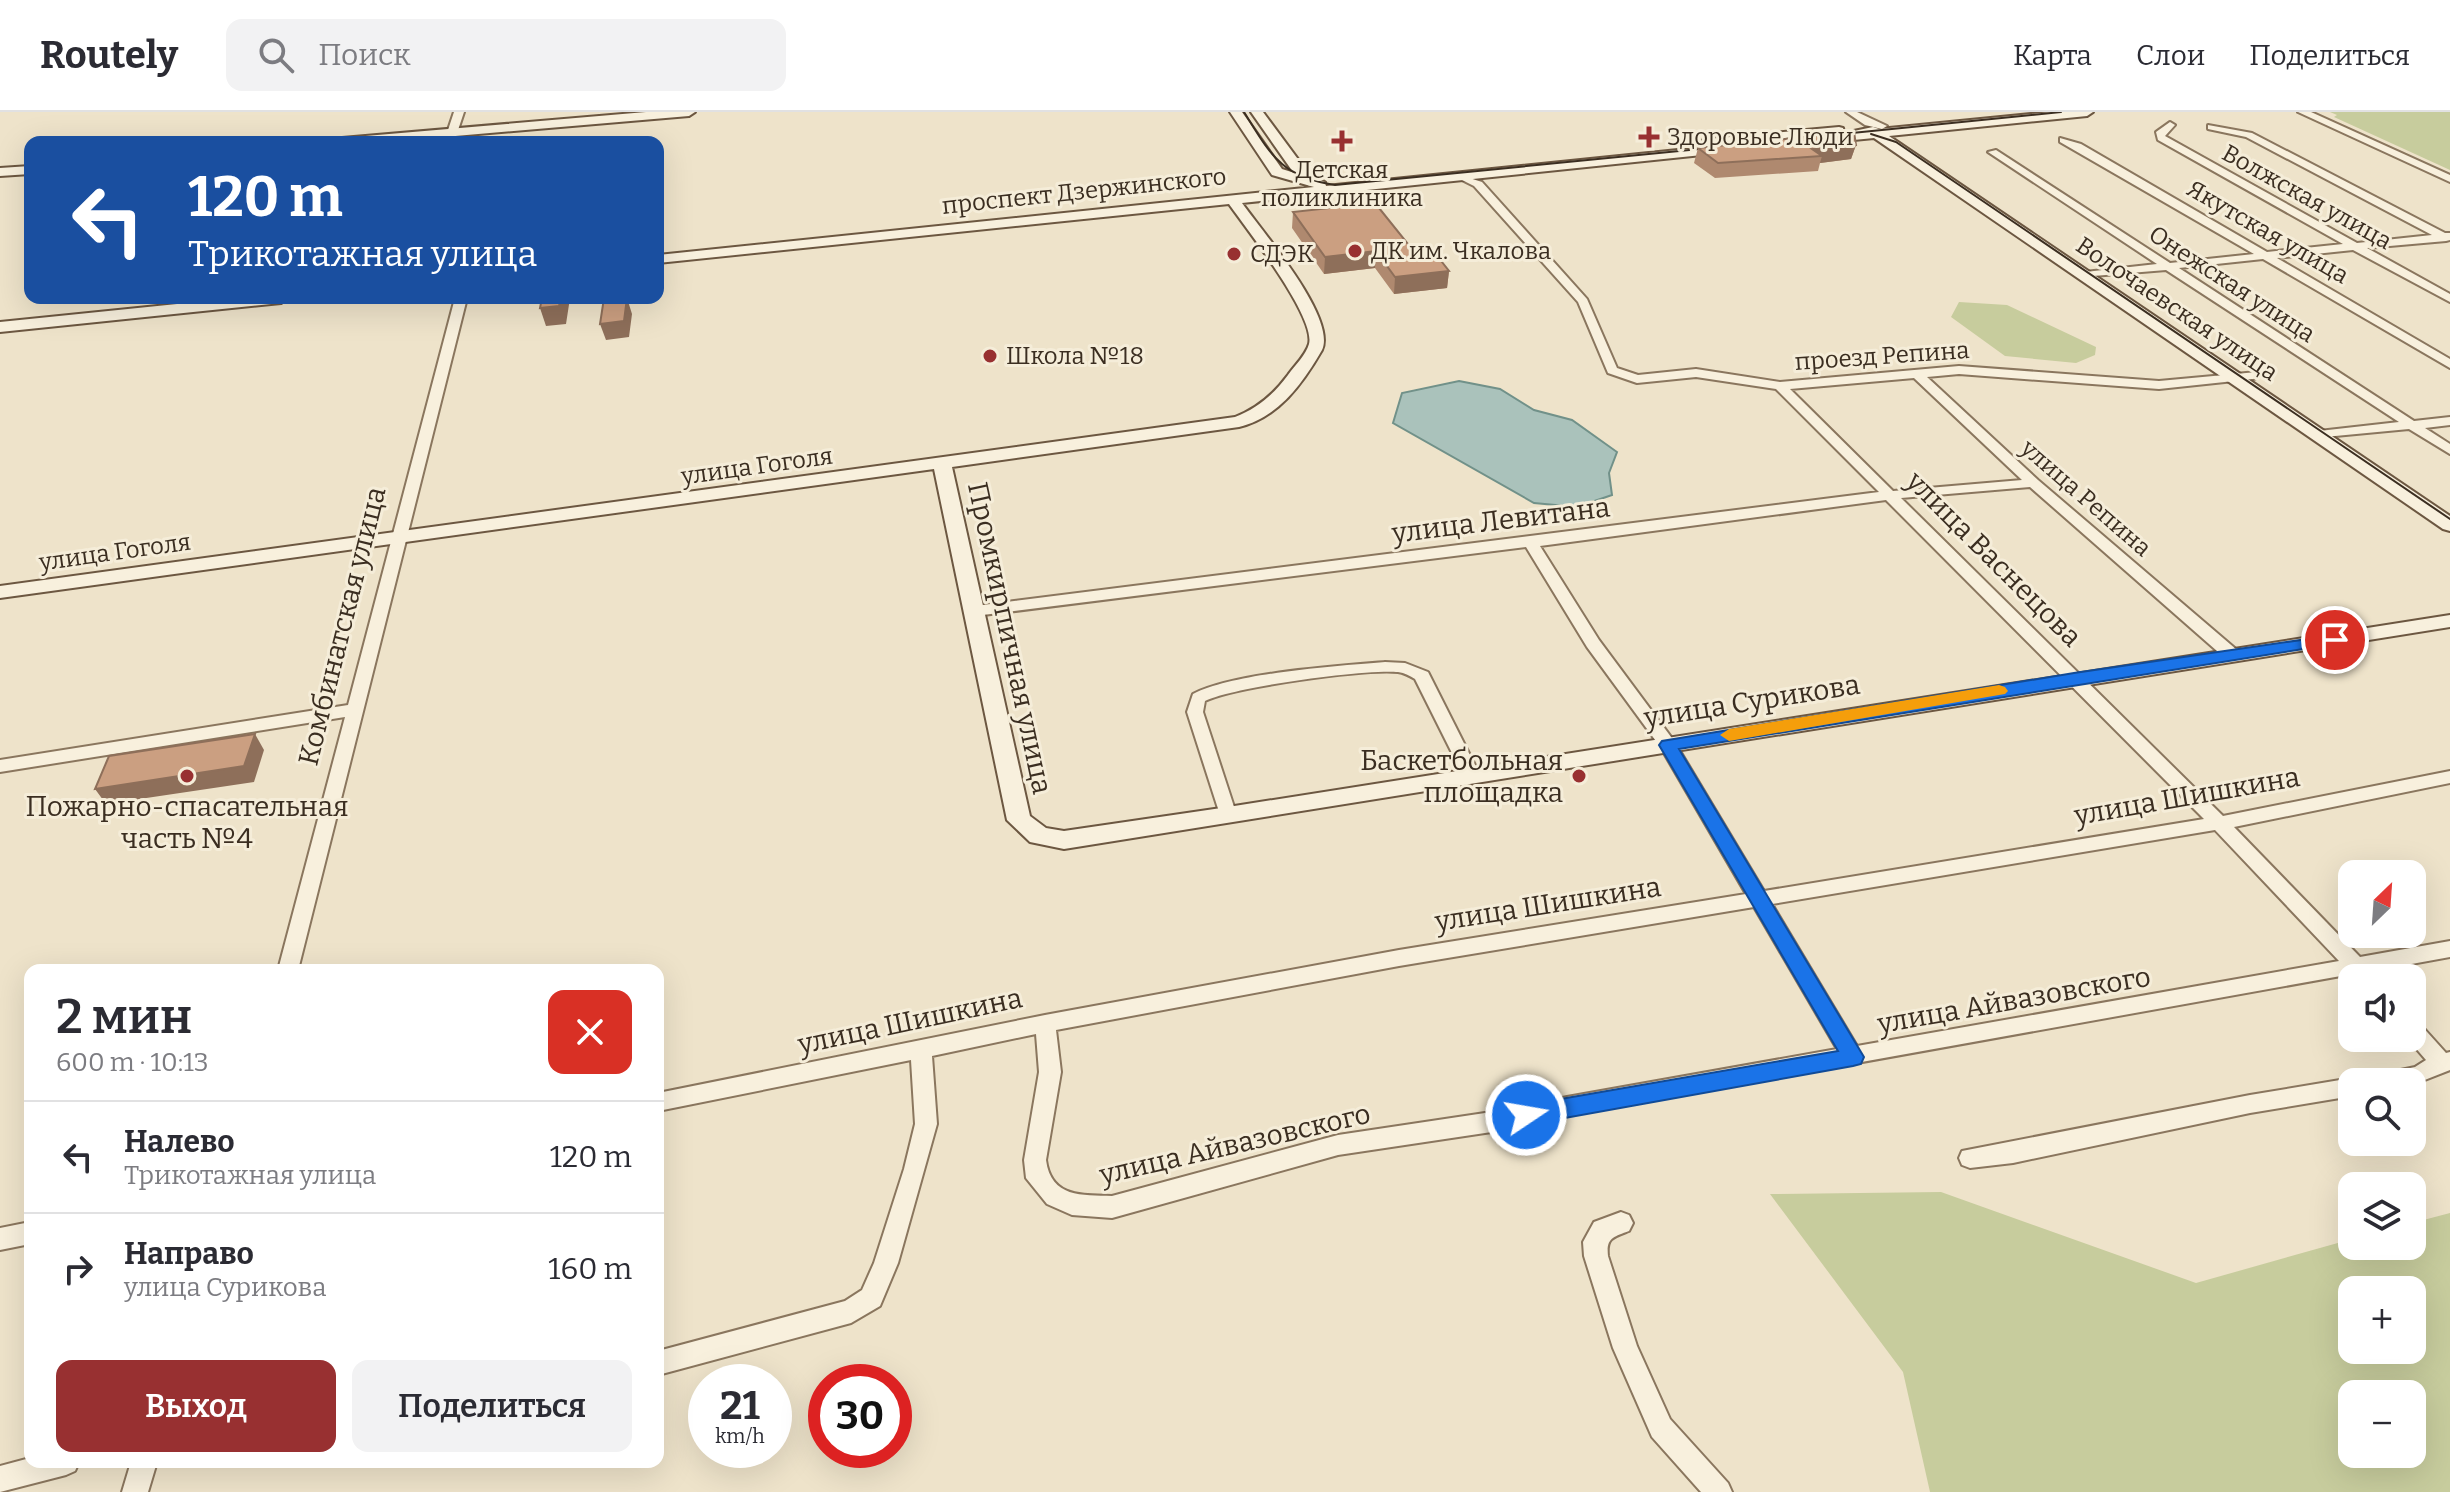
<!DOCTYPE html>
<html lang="ru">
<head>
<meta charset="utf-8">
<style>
  body { margin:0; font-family:Bitter,serif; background:#f2f2f3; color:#2b2b33; height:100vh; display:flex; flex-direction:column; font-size:30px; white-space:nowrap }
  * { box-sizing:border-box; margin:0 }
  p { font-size:26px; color:#7c7c81 }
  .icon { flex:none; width:44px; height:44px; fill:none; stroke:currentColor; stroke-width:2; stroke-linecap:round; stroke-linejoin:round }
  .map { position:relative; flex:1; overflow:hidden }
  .side { position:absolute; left:24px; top:852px; width:640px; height:504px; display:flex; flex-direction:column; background:#fff; border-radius:16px; box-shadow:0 8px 32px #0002 }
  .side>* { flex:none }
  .top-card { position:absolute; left:24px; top:24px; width:640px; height:168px; border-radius:16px; box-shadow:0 8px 32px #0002; background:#1a4fa0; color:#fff; overflow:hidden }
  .needle { width:52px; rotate:25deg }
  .buttons { position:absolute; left:2338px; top:748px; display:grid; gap:16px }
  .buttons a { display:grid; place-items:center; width:88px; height:88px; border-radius:16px; background:#fff; box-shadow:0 8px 32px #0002; font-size:40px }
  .speed { position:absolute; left:688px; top:1252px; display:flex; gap:16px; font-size:40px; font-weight:700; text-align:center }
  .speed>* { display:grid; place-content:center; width:104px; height:104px; border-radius:50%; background:#fff; box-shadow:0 8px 32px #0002; line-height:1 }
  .speed small { font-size:20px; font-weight:400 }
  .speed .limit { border:12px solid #d22; background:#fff; color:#111 }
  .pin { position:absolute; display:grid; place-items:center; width:68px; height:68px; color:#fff; margin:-34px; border:4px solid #fff; border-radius:50%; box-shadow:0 2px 8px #0007 }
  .me { position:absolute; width:88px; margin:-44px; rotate:78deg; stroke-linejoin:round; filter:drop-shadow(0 0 6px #0008) }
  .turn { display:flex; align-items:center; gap:28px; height:168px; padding:0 32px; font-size:36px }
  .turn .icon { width:104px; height:104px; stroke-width:2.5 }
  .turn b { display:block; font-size:56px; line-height:68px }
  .round { display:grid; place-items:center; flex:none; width:84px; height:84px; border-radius:16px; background:#f2f2f3 }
  .headline { display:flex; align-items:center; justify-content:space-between; height:136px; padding:0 32px }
  h1 { font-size:48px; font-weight:600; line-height:60px }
  .button { display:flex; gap:16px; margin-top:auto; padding:16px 32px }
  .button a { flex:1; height:92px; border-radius:16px; background:#983031; color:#fff; font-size:32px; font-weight:600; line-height:92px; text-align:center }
  .button a+a { background:#f2f2f3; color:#2b2b33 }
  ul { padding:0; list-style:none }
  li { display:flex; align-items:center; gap:24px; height:112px; padding:0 32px; border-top:2px solid #e1e1e2 }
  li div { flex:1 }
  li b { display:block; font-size:30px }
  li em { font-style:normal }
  header { display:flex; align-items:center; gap:48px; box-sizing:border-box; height:112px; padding:0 40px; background:#fff; border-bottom:2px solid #e1e1e2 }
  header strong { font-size:38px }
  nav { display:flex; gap:44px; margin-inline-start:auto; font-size:28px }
  .search { width:560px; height:72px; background:#f2f2f3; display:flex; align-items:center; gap:20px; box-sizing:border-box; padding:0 28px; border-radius:16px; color:#7c7c81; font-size:30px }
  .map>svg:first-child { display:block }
</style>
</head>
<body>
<header>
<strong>Routely</strong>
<div class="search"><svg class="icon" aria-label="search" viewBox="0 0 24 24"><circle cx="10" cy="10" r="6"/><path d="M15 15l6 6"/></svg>Поиск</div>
<nav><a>Карта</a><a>Слои</a><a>Поделиться</a></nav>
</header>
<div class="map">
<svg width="2450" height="1380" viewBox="0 0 2450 1380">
  <rect width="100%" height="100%" fill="#eee3ca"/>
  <path fill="#c7cc9d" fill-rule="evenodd" d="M2330 0H2450V58L2334 5 2337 3Z
    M1959 190 2007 193 2096 235 2095 243 2076 251 2005 244 1951 205Z
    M1941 1080 2196 1171 2352 1127V1134H2412V1111L2450 1101V1380H1930L1903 1260 1770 1082ZM2352 1178H2412V1238H2352ZM2352 1282H2412V1342H2352Z"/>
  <path fill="#aac2bb" stroke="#719189" stroke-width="2" d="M1459 269 1500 277 1534 298 1572 308 1617 340 1609 361 1612 383 1577 395 1534 391 1393 311 1402 281Z"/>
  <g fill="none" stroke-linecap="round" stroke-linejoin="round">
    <g stroke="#8a765e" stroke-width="4">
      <path id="street" d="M454 0H464L454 30H444Z
        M1846 0H1857L1887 14 1882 17 1865 13Z
        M2298 0H2311L2450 63V70Z
        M2170 10 2175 13 2165 24 2357 131 2432 123 2246 25 2208 17V13L2252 21 2445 121H2450V128L2446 129 2367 136 2450 182V190L2353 138 2277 146 2450 247V256L2263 147 2179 156 2414 309 2450 305V313L2425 316 2450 332V342L2409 317 2314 326 2312 323 2319 319 2399 310 2166 158 2081 165V161L2085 160 2157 152 1988 40 1996 38 2170 151 2254 142 2060 30V26L2081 32 2267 140 2343 132 2158 28 2156 20Z
        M1460 63 1482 70 1587 187 1617 256 1638 263 1696 257 1780 270 1959 254 2159 269 2257 260V266L2253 267 2159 277 1959 262 1927 265 2038 368 2237 538 2239 542 2237 546H2225L2030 375 1901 386 2223 704 2450 659V671L2234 715 2360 845 2450 829V845L2373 859 2378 866H2355L2352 862 1567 1003 1505 1018 1338 1043 1112 1106 1072 1103 1047 1092 1026 1066 1024 1048 1039 960 1036 922 932 944 937 1012 898 1151 880 1194 851 1211 658 1263V1239L845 1189 862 1178 874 1151 904 1057 915 1012 911 948 658 999V981L1045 903 1399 838 1746 782 1661 636 1587 535 1526 435 975 504 967 499 975 494 1879 380 1776 277 1696 265 1637 271 1608 261 1578 190 1474 74 1460 67ZM1914 266 2022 368 1893 379 1790 277ZM1886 388 2204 707 1764 779 1674 629 1599 528 1540 434ZM2215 718 2339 849 1857 934 1772 792ZM1754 795 1837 937 1567 985 1505 998 1338 1023 1112 1084C1082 1083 1051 1086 1046 1048L1061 960 1056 918 1399 854Z
        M455 186H467L298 858H278L345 605 0 660V648L348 593Z
        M1385 550 1405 551 1428 560 1480 663 1477 667H1465L1415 567C1410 564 1405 561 1398 560 1364 557 1233 575 1205 589L1203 600 1237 704 1228 710 1222 709 1187 600 1193 582C1234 561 1336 554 1385 550Z
        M2412 908 2419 911 2446 941 2450 940V958L2412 973V970H2369L2372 964 2415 955 2426 948 2407 926H2412Z
        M2352 966 2360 970H2352V984L2250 1001 2013 1051 1970 1056 1962 1053 1959 1046 1962 1039 2250 983Z
        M1621 1100 1629 1103 1633 1111 1629 1119C1613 1125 1606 1126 1608 1144L1637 1234 1670 1307 1728 1371 1732 1380H1701L1652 1325 1613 1236 1584 1144 1583 1130 1594 1110Z
        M30 1110V1132L0 1138V1116Z
        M30 1346V1350H79L75 1359 66 1363 0 1380V1354Z
        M131 1350H157L148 1380H122Z"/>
    </g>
    <g stroke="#6c5741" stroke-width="4">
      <path id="secondary" d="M646 0H695L689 4 386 30H336L342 26Z
        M1230 0H1242L1282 57 1301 63 1293 60 1251 0H1263L1303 54 1322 64 1317 68 1325 70 1326 74 1717 34H1703V28L1708 27 1839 15 1843 16 1844 21 1873 15 1879 17 2051 0H2093L2087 4 1889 24 2450 404V419L2443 417 1874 26 1823 31 1818 30V25L1726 33 1732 37 1731 40 1242 91C1262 119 1337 206 1322 238 1303 271 1278 306 1239 315L952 355 1030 704 1046 716 1064 719 1228 695 2450 503V515L1064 737 1030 730 1007 708 934 357 0 486V474L1235 305C1258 296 1274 282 1288 263 1295 253 1306 243 1309 232 1316 205 1246 116 1229 92L658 151V143L1314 75 1272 63Z
        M30 54V62L0 64V56Z
        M236 186H289L281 191 0 220V210Z"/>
    </g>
    <use href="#street" fill="#f8f0dd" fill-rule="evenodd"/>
    <use href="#secondary" fill="#f8f0dd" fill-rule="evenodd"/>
    <path stroke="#3b2e21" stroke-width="2" d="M1244 0C1271 43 1281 65 1335 73L1720 35
      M1871 22 1896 30 2450 407
      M1832 23 2061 0
      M1710 35 1841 21"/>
  </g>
  <path fill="#af896f" d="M1856 33 1851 47 1820 51 1818 59 1715 66 1694 51 1698 36Z
    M1293 100 1449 159 1447 176 1394 182 1375 156 1324 162 1292 116Z"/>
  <path fill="#8e6f5a" d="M1856 33 1851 47 1820 51 1822 44 1812 37Z
    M1376 139 1375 156 1324 162 1325 145Z
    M1449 159 1447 176 1394 182 1395 165Z
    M561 186H570L566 212 546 214 540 196Z
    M627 186 632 202 629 225 606 228 600 212Z
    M255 622 264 638 254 670 106 692 95 677Z"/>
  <path fill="#cb9f81" stroke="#8e6f5a" stroke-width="2" d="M1854 20 1856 33 1812 37 1822 44 1718 51 1698 36Z
    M1375 91 1420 147 1438 145 1449 159 1395 165 1376 139 1325 145 1293 100Z
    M542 186H561L559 194 540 196Z
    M604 186H618V187L627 186 624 209 600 212Z
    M255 622 244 654 95 677 109 644Z"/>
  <path fill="#1a73e8" stroke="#114b97" stroke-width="2" d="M2335 523 2343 528 2341 531 1679 637 1864 945 1861 952 1853 954 1526 1013 1518 1010 1514 1003 1518 996 1526 993 1838 939 1659 633 1662 629 2074 561Z"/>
  <path fill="#f59e0b" d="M1999 573 2005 575 2008 579 2005 582 1729 629 1720 623 1729 617Z"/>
  <g fill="#983031" stroke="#f5edd9" stroke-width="3">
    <path d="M1645 13h8v8h8v8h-8v8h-8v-8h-8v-8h8z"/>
    <path d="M1338 17h8v8h8v8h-8v8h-8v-8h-8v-8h8z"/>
    <circle cx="1355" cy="139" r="8"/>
    <circle cx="1234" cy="142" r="8"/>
    <circle cx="990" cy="244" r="8"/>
    <circle cx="187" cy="664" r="8"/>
    <circle cx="1579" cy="664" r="8"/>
  </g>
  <g text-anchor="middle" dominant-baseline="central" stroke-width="6" stroke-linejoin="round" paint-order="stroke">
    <g font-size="24" fill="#3b2e21" stroke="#f5edd9" text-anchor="start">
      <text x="1667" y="25">Здоровые Люди</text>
      <text x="1342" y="58" text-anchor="middle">Детская<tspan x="1342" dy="28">поликлиника</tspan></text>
      <text x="1371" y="139">ДК им. Чкалова</text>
      <text x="1250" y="142">СДЭК</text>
      <text x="1006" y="244">Школа №18</text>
    </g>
    <g font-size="24" fill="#3b2e21" stroke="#f5edd9">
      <text transform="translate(1084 79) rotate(-6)">проспект Дзержинского</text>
      <text transform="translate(2307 85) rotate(29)">Волжская улица</text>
      <text transform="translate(2268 120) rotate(30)">Якутская улица</text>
      <text transform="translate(2232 172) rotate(33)">Онежская улица</text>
      <text transform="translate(2177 197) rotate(34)">Волочаевская улица</text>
      <text transform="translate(1882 244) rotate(-4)">проезд Репина</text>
      <text transform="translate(757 354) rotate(-8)">улица Гоголя</text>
      <text transform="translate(2086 386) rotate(41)">улица Репина</text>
      <text transform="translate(115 440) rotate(-8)">улица Гоголя</text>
    </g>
    <g font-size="28" fill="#3b2e21" stroke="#f5edd9">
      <text transform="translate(1501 408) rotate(-7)">улица Левитана</text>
      <text transform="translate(1994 447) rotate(45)">улица Васнецова</text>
      <text transform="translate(342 514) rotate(-76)">Комбинатская улица</text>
      <text transform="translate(1010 526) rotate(78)">Промкирпичная улица</text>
      <text transform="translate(1752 589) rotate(-9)">улица Сурикова</text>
      <text transform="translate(2187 684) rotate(-10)">улица Шишкина</text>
      <text transform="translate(1548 792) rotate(-9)">улица Шишкина</text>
      <text transform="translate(2014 888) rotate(-10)">улица Айвазовского</text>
      <text transform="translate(910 909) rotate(-12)">улица Шишкина</text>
      <text transform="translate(1235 1032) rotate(-13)">улица Айвазовского</text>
    </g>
    <g font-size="28" fill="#3b2e21" stroke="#f5edd9" text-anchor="end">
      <text x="1563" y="648">Баскетбольная<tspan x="1563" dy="32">площадка</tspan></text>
      <text x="187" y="694" text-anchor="middle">Пожарно-спасательная<tspan x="187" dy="32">часть №4</tspan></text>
    </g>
  </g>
</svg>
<div class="buttons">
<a><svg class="needle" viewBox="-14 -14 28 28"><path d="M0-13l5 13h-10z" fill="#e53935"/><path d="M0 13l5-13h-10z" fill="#7c7c81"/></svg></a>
<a><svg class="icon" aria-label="sound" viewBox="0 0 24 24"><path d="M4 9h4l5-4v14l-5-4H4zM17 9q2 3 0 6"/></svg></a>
<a><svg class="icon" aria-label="search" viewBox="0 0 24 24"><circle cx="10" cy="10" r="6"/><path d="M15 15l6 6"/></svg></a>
<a><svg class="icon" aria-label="layers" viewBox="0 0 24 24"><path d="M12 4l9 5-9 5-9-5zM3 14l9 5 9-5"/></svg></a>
<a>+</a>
<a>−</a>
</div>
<div class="speed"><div>21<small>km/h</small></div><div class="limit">30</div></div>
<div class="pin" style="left:2335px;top:528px;background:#d93025"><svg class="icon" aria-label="arrive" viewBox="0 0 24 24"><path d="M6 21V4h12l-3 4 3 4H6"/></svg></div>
<svg class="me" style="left:1526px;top:1003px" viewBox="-20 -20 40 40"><circle r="17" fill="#1a73e8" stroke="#fff" stroke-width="3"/><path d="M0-11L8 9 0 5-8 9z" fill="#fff"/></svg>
<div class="top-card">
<div class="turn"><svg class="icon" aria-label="left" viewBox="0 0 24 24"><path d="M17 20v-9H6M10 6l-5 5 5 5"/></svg><div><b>120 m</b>Трикотажная улица</div></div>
</div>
<section class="side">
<div class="headline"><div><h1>2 мин</h1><p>600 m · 10:13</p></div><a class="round" style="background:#d93025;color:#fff"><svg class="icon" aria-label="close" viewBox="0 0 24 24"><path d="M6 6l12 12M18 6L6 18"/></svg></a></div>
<ul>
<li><svg class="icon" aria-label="left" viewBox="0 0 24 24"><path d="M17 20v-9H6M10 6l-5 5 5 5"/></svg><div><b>Налево</b><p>Трикотажная улица</p></div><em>120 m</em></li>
<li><svg class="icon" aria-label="right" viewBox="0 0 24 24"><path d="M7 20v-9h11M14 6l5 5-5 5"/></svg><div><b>Направо</b><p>улица Сурикова</p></div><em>160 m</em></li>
</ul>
<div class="button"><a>Выход</a><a>Поделиться</a></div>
</section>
</div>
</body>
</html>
